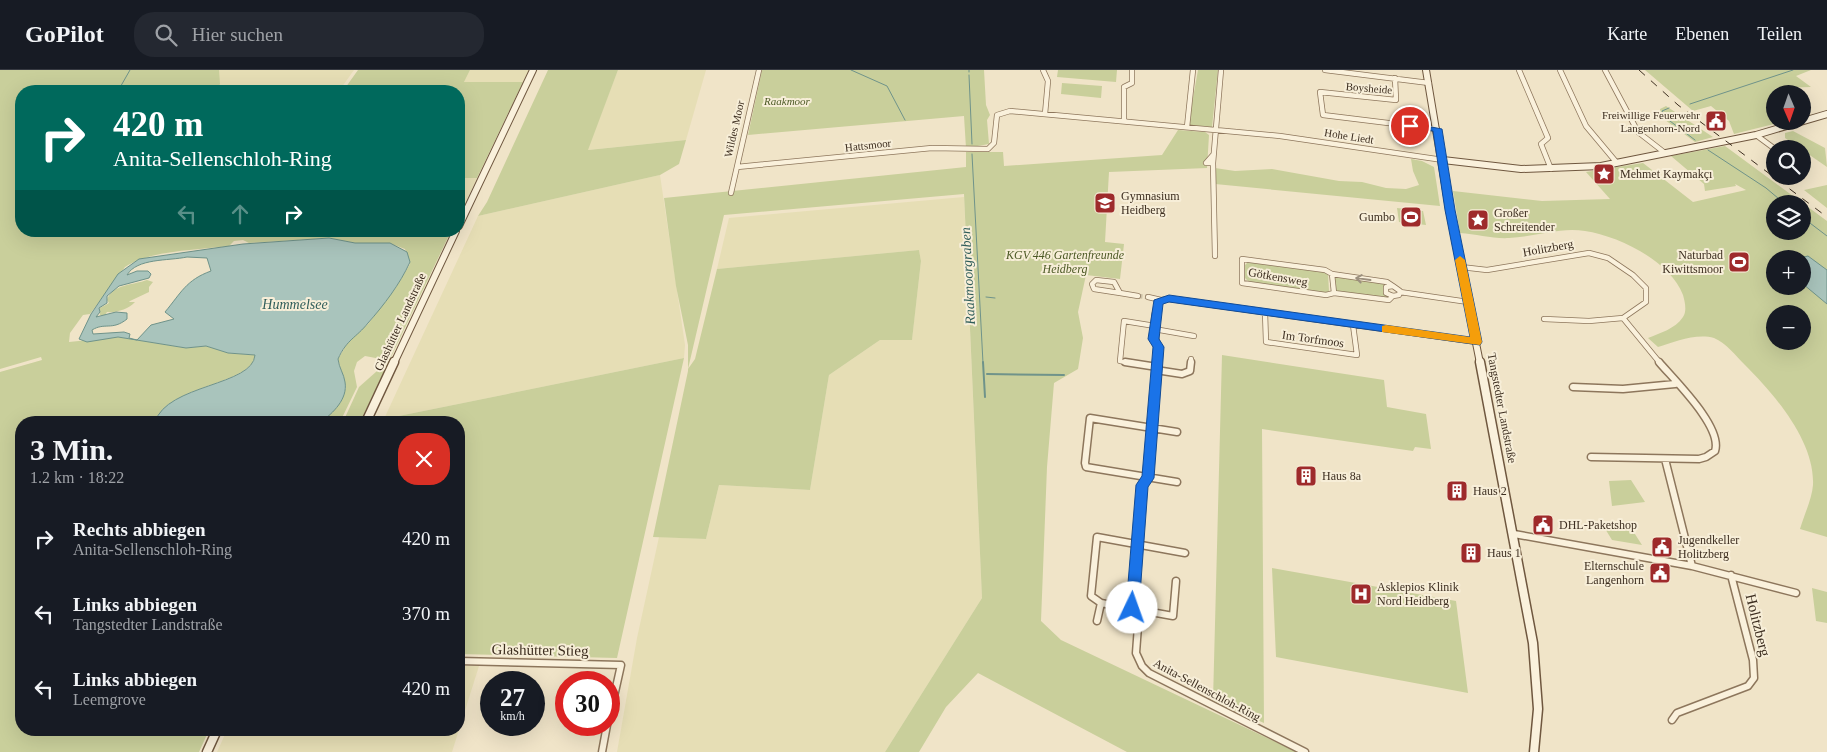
<!DOCTYPE html>
<html lang="de">
<head>
<meta charset="utf-8">
<style>
  body { margin:0; font-family:Georgia,serif; background:#242831; color:#f1f3f6; height:100vh; display:flex; flex-direction:column; font-size:19px; white-space:nowrap }
  * { box-sizing:border-box; margin:0 }
  p { font-size:16px; color:#9ea1a6 }
  .icon { flex:none; width:28px; height:28px; fill:none; stroke:currentColor; stroke-width:2; stroke-linecap:round; stroke-linejoin:round }
  .map { position:relative; flex:1; overflow:hidden }
  .sheet { position:absolute; left:15px; top:346px; width:450px; height:320px; display:flex; flex-direction:column; background:#171b24; border-radius:20px; box-shadow:0 5px 20px #0002 }
  .sheet>* { flex:none }
  .top-card { position:absolute; left:15px; top:15px; width:450px; height:152px; border-radius:20px; box-shadow:0 5px 20px #0002; background:#00695c; color:#fff; overflow:hidden }
  .needle { width:32px; rotate:178deg }
  .fabs { position:absolute; left:1766px; top:15px; display:grid; gap:10px }
  .fabs a { display:grid; place-items:center; width:45px; height:45px; border-radius:50%; background:#171b24; box-shadow:0 5px 20px #0002; font-size:25px }
  .speed { position:absolute; left:480px; top:601px; display:flex; gap:10px; font-size:25px; font-weight:700; text-align:center }
  .speed>* { display:grid; place-content:center; width:65px; height:65px; border-radius:50%; background:#171b24; box-shadow:0 5px 20px #0002; line-height:1 }
  .speed small { font-size:12px; font-weight:400 }
  .speed .limit { border:8px solid #d22; background:#fff; color:#111 }
  .pin { position:absolute; display:grid; place-items:center; width:42px; height:42px; color:#fff; margin:-21px; border:2px solid #fff; border-radius:50%; box-shadow:0 1px 5px #0007 }
  .me { position:absolute; width:55px; margin:-28px; rotate:3deg; stroke-linejoin:round; filter:drop-shadow(0 0 4px #0008) }
  .turn { display:flex; align-items:center; gap:18px; height:105px; padding:0 15px; font-size:22px }
  .turn .icon { width:65px; height:65px; stroke-width:2.5 }
  .turn b { display:block; font-size:35px; line-height:42px }
  .lanes { display:flex; align-items:center; height:48px; padding:0 15px; background:#0003; justify-content:center; gap:25px; direction:ltr }
  .lanes .off { opacity:.35 }
  .round { display:grid; place-items:center; flex:none; width:52px; height:52px; border-radius:20px; background:#242831 }
  .head { display:flex; align-items:center; justify-content:space-between; height:85px; padding:0 15px }
  h1 { font-size:30px; font-weight:700; line-height:38px }
  ul { padding:0; list-style:none }
  li { display:flex; align-items:center; gap:15px; height:75px; padding:0 15px }
  li div { flex:1 }
  li b { display:block; font-size:19px }
  li em { font-style:normal }
  header { display:flex; align-items:center; gap:30px; box-sizing:border-box; height:70px; padding:0 25px; background:#171b24; border-bottom:1px solid #363941 }
  header strong { font-size:24px }
  nav { display:flex; gap:28px; margin-inline-start:auto; font-size:18px }
  .search { width:350px; height:45px; background:#242831; display:flex; align-items:center; gap:12px; box-sizing:border-box; padding:0 18px; border-radius:20px; color:#9ea1a6; font-size:19px }
  .map>svg:first-child { display:block }
</style>
</head>
<body>
<header>
<strong>GoPilot</strong>
<div class="search"><svg class="icon" aria-label="search" viewBox="0 0 24 24"><circle cx="10" cy="10" r="6"/><path d="M15 15l6 6"/></svg>Hier suchen</div>
<nav><a>Karte</a><a>Ebenen</a><a>Teilen</a></nav>
</header>
<div class="map">
<svg width="1827" height="682" viewBox="0 0 1827 682">
  <rect width="100%" height="100%" fill="#f0e4c8"/>
  <path fill="#e6deb5" d="M179 0H354L339 21H199Z
    M470 0H529L523 12H464Z
    M618 0H706L686 70 587 80Z
    M660 105 685 275 684 288 384 349 478 146Z
    M459 108H477L459 146Z
    M964 127 982 528 885 682H617L637 568 659 467 706 469 719 415 810 420 829 305 880 270 912 269 921 191 919 180 717 199 729 148Z
    M459 596H479L452 682H217L227 660H459Z"/>
  <path fill="#c9cf9b" fill-rule="evenodd" d="M0 0H219L220 14 216 21H21V161H451L360 352H343L359 317 377 301 381 289 365 286 357 292 354 301 357 317 340 352H321L336 338 346 318 338 289 350 269 368 254 395 219 410 194 405 179 389 173H355L329 168 249 173 243 170 234 171 229 176C199 180 150 180 125 197L90 244 83 245 70 263 69 272 118 267 186 278 206 276 228 283 255 285C253 315 168 314 155 352H21V660H209L199 682H0V302L42 290 41 287 0 299Z
    M358 0H470L464 12H523L477 108H459V21H343Z
    M548 0H618L588 80 686 70 679 94 660 105 478 146 487 132Z
    M762 0H984L986 35 990 45 987 50 989 74 966 78 964 46 748 65Z
    M1058 0H1117L1116 12 1057 7Z
    M1198 0H1218L1212 57 1188 56Z
    M1645 0H1811L1796 6 1811 17 1775 18 1781 24H1775V51H1786L1734 64 1729 51 1711 36 1693 41Z
    M1062 13 1102 16 1101 28 1061 24Z
    M1666 36 1713 67 1695 72 1661 47 1660 39Z
    M1178 60 1205 62 1209 65 1207 98 1109 102 1105 172 1086 170 1124 174 1120 209 1086 205 1078 242 1083 268 1078 299 1054 313 1047 397 1041 551 1061 570 1297 682H1127L978 603 946 637 919 682H885L982 528 964 124 724 145 688 299 695 289 717 199 919 180 921 191 912 270H880L829 305 810 420 719 415 706 469 653 467 688 301V275L676 216 664 128 966 97V82H1003L1004 96 1162 85Z
    M1793 61 1825 78 1827 97 1785 68V63Z
    M1725 76 1827 151V467L1800 459C1804 445 1812 429 1813 415 1815 371 1774 324 1745 295 1736 286 1726 273 1714 268 1696 263 1674 272 1658 277L1648 268C1660 263 1675 259 1683 247 1687 241 1685 232 1683 225 1670 191 1619 166 1585 161 1559 157 1535 167 1509 168 1494 169 1476 164 1460 163L1453 121 1542 131 1610 129 1586 102 1643 93 1693 132 1746 120 1735 114 1736 116 1705 121 1704 114 1671 86ZM1775 134H1802V161H1775ZM1775 189H1802V216H1775ZM1775 244H1802V271H1775Z
    M1411 89 1422 91 1434 97 1440 136 1215 114V98L1235 101 1272 99 1339 111 1362 112 1386 118 1406 119 1419 115 1413 101Z
    M1827 115V138L1804 120Z
    M1397 138 1423 141 1426 155 1399 152Z
    M1248 192 1325 202 1328 204 1329 221 1325 223 1249 212 1245 208V195Z
    M1334 206 1386 213 1390 216 1384 219 1392 227 1388 228 1335 221Z
    M147 210 153 212 149 217V222L130 231 129 232H135C129 239 116 243 107 242L105 245H100V238L109 233 107 230C112 214 134 215 147 210Z
    M1222 285 1384 310 1387 337 1426 344 1431 379 1415 377 1413 381 1262 359 1264 653 1213 631Z
    M684 288 617 588 459 584V352H382L384 349Z
    M1631 410 1645 432 1612 436 1609 411Z
    M1604 457 1633 461 1642 475 1612 470Z
    M1272 498 1456 531 1468 623 1276 587Z
    M1812 518 1827 522V553L1816 551Z"/>
  <path fill="#a9c4bc" stroke="#6f938a" fill-rule="evenodd" d="M329 168 355 173H390L407 182 410 192C400 214 384 235 368 253 356 268 347 269 338 289 339 298 344 304 345 312 348 329 333 343 321 352H155C167 314 253 316 255 285L228 283 206 276 186 278 118 267 87 272 79 269 91 244 118 204 139 189 243 174ZM187 187 207 188 211 201C186 210 181 223 165 242L174 249 151 255 137 270 129 268 130 264 124 262 93 264 92 260C105 252 112 261 127 249V243L116 242 96 247 100 242 99 238 107 233V226L119 216 149 208 151 204 148 201H137L127 205C137 188 168 191 187 187Z
    M1808 186 1827 200V234L1803 214 1802 189H1796Z"/>
  <g fill="none" stroke-linecap="round" stroke-linejoin="round">
    <path stroke="#6f938a" stroke-width="1" d="M851 0 887 16 905 50
      M969 0V2
      M969 5 972 74
      M118 21 130 0
      M1690 34 1793 0
      M1669 38 1662 41 1666 48 1695 70
      M1708 80 1766 118 1785 134
      M972 84 983 293
      M1802 147 1827 166
      M986 227 995 228"/>
    <path stroke="#6f938a" stroke-width="2" d="M983 292 985 327
      M987 304 1064 305"/>
    <path stroke="#ccc0a6" stroke-width="4.5" stroke-dasharray="4.5 2.5" stroke-linecap="butt" d="M1138 226 1148 227"/>
    <g stroke="#8d765c" stroke-width="6">
      <path id="street-far1" d="M1043 0 1048 11 1045 44
        M1325 0 1429 13
        M1519 0 1548 68 1541 74 1551 99
        M1560 0 1586 56 1617 93
        M1605 0 1638 62 1665 83
        M1395 8 1396 30 1320 22 1323 45 1437 59
        M1124 51V17L1132 13V0
        M1187 57 1193 0
        M1756 65 1775 79
        M1213 85 1206 93H1213L1221 0
        M1213 93 1215 186
        M737 97 932 78 988 79 994 73 997 45 1010 41 1280 66 1443 90
        M731 123 759 0
        M1461 197 1487 200 1589 183 1608 188 1633 205 1646 218V232L1623 248 1660 293
        M1332 204 1334 223
        M1096 210 1114 212 1120 223 1094 219 1092 214Z
        M1393 216 1400 221 1399 225 1393 226 1386 223V217Z
        M1393 216 1387 212 1332 204 1325 200 1242 189V213L1326 225 1334 223 1389 230 1393 226
        M1400 222 1468 232
        M1120 223 1138 226
        M1148 227 1161 230
        M1265 242 1266 272 1357 285 1353 255
        M1544 249 1589 251 1623 248
        M1154 259 1194 266
        M1133 293 1120 291 1124 251 1155 256
        M1157 293C1157 288 1159 281 1158 277 1155 260 1149 245 1161 230L1169 229 1476 272
        M1191 293V289"/>
    </g>
    <g stroke="#8d765c" stroke-width="9">
      <path id="street" d="M1125 292 1157 297
        M1157 292 1148 408 1142 415 1133 533 1138 556 1136 583 1142 596 1149 603 1305 682
        M1156 300 1182 304 1190 301 1191 292
        M1573 317 1623 319 1675 314
        M1177 362 1090 348 1085 393 1086 397 1177 412
        M1591 387 1699 389 1706 387 1715 381C1723 357 1674 310 1659 292
        M1665 389 1692 496
        M1514 464 1692 496 1796 523
        M1176 511 1173 546 1101 533 1091 526 1097 467 1185 483
        M1097 551 1101 533
        M459 591 621 595 609 649
        M1672 650 1677 643 1748 616 1754 608 1753 590 1731 505
        M602 682 607 655"/>
    </g>
    <g stroke="#6f573f" stroke-width="8">
      <path id="secondary-far1" d="M1426 0 1450 144 1480 293
        M1443 90 1521 99 1601 96 1756 65 1827 44
        M459 156 533 0
        M394 293 456 161"/>
    </g>
    <g stroke="#6f573f" stroke-width="11">
      <path id="secondary" d="M1480 292 1533 573 1538 639 1534 682
        M366 352 394 292
        M207 682 217 660"/>
    </g>
    <use href="#street-far1" stroke="#faf1dc" stroke-width="4.5"/>
    <use href="#street" stroke="#faf1dc" stroke-width="6"/>
    <use href="#secondary-far1" stroke="#faf1dc" stroke-width="6"/>
    <use href="#secondary" stroke="#faf1dc" stroke-width="8"/>
    <path stroke="#3d2e20" stroke-width="1" stroke-dasharray="8 8" stroke-linecap="butt" d="M1639 0 1678 35 1827 147"/>
  </g>
  <defs><path id="oneway-shaft" d="M-6 0H5M1.5-3L5.5 0L1.5 3" fill="none" stroke-width="1.6" stroke-linecap="round" stroke-linejoin="round" transform="scale(1.25)"/></defs>
  <use stroke="#9c907e" href="#oneway-shaft" transform="translate(1363 209) rotate(-172)"/>
  <path fill="#1a73e8" stroke="#114b97" d="M1410 53 1442 59 1455 140 1482 272 1480 275 1169 232 1163 234 1159 269 1164 277 1154 408 1148 417 1139 538 1137 543 1132 544 1128 543 1126 538 1136 415 1142 406 1153 277 1148 269 1154 230 1169 225 1470 267 1445 140 1433 61 1407 57 1406 56Z"/>
  <path fill="#f59e0b" d="M1460 186 1465 190 1482 272 1480 275 1382 262V256L1386 255 1470 267 1455 190Z"/>
  <defs>
    <g id="civic-square" transform="scale(1.125)"><rect x="-9" y="-9" width="18" height="18" rx="4" fill="#9e2a2b" stroke="#f7eed8"/><path d="M-.6-6.5H3V-4.5H.6V-3L4-1V1h2V6H-6V1h2V-1L-.6-3ZM-1.2 2.5V6h2.4V2.5Z" fill="#fff"/></g>
    <g id="sight-square" transform="scale(1.125)"><rect x="-9" y="-9" width="18" height="18" rx="4" fill="#9e2a2b" stroke="#f7eed8"/><path d="M0-6L1.8-2.2L6-1.7L2.9 1.2L3.7 5.4L0 3.3L-3.7 5.4L-2.9 1.2L-6-1.7L-1.8-2.2Z" fill="#fff"/></g>
    <g id="school-square" transform="scale(1.125)"><rect x="-9" y="-9" width="18" height="18" rx="4" fill="#9e2a2b" stroke="#f7eed8"/><path d="M0-5L7-2L0 1L-7-2ZM-4 1L0 2.5L4 1V4Q0 6-4 4Z" fill="#fff"/></g>
    <g id="stadium-square" transform="scale(1.125)"><rect x="-9" y="-9" width="18" height="18" rx="4" fill="#9e2a2b" stroke="#f7eed8"/><path d="M0-5a6.5 5 0 1 0 0 10a6.5 5 0 1 0 0-10ZM-3.5-1.8h7v3.6h-7Z" fill="#fff"/></g>
    <g id="building-square" transform="scale(1.125)"><rect x="-9" y="-9" width="18" height="18" rx="4" fill="#9e2a2b" stroke="#f7eed8"/><path d="M-4-6H4V6H1V3H-1V6H-4ZM-2.5-4.3h1.7v1.8h-1.7ZM.8-4.3h1.7v1.8H.8ZM-2.5-1h1.7V.8h-1.7ZM.8-1h1.7V.8H.8Z" fill="#fff"/></g>
    <g id="hospital-square" transform="scale(1.125)"><rect x="-9" y="-9" width="18" height="18" rx="4" fill="#9e2a2b" stroke="#f7eed8"/><path d="M-5-5h3v3.5h4V-5h3V5h-3V1.5h-4V5h-3Z" fill="#fff"/></g>
  </defs>
  <g fill-rule="evenodd">
    <use href="#civic-square" x="1716" y="51"/>
    <use href="#sight-square" x="1604" y="104"/>
    <use href="#school-square" x="1105" y="133"/>
    <use href="#stadium-square" x="1411" y="147"/>
    <use href="#sight-square" x="1478" y="150"/>
    <use href="#stadium-square" x="1739" y="192"/>
    <use href="#building-square" x="1306" y="406"/>
    <use href="#building-square" x="1457" y="421"/>
    <use href="#civic-square" x="1543" y="455"/>
    <use href="#civic-square" x="1662" y="477"/>
    <use href="#building-square" x="1471" y="483"/>
    <use href="#civic-square" x="1660" y="503"/>
    <use href="#hospital-square" x="1361" y="524"/>
  </g>
  <g text-anchor="middle" dominant-baseline="central" stroke-width="4" stroke-linejoin="round" paint-order="stroke">
    <g font-size="11" fill="#3d2e20" stroke="#f7eed8">
      <text transform="translate(1369 18) rotate(5)">Boysheide</text>
      <text transform="translate(734 59) rotate(-77)">Wildes Moor</text>
      <text transform="translate(1349 66) rotate(9)">Hohe Liedt</text>
      <text transform="translate(868 75) rotate(-6)">Hattsmoor</text>
    </g>
    <g font-size="11" font-style="italic" fill="#4d5a26" stroke="#f7eed8">
      <text x="787" y="31">Raakmoor</text>
    </g>
    <g font-size="11" fill="#3d2e20" stroke="#f7eed8" text-anchor="end">
      <text x="1700" y="45">Freiwillige Feuerwehr<tspan x="1700" dy="13">Langenhorn-Nord</tspan></text>
    </g>
    <g font-size="12" fill="#3d2e20" stroke="#f7eed8" text-anchor="start">
      <text x="1620" y="104">Mehmet Kaymakçı</text>
      <text x="1121" y="126">Gymnasium<tspan x="1121" dy="14">Heidberg</tspan></text>
      <text x="1494" y="143">Großer<tspan x="1494" dy="14">Schreitender</tspan></text>
      <text x="1395" y="147" text-anchor="end">Gumbo</text>
      <text x="1723" y="185" text-anchor="end">Naturbad<tspan x="1723" dy="14">Kiwittsmoor</tspan></text>
      <text x="1322" y="406">Haus 8a</text>
      <text x="1473" y="421">Haus 2</text>
      <text x="1559" y="455">DHL-Paketshop</text>
      <text x="1678" y="470">Jugendkeller<tspan x="1678" dy="14">Holitzberg</tspan></text>
      <text x="1487" y="483">Haus 1</text>
      <text x="1644" y="496" text-anchor="end">Elternschule<tspan x="1644" dy="14">Langenhorn</tspan></text>
      <text x="1377" y="517">Asklepios Klinik<tspan x="1377" dy="14">Nord Heidberg</tspan></text>
    </g>
    <g font-size="12" fill="#3d2e20" stroke="#f7eed8">
      <text transform="translate(1548 178) rotate(-10)">Holitzberg</text>
      <text transform="translate(1278 207) rotate(10)">Götkensweg</text>
      <text transform="translate(400 252) rotate(-65)">Glashütter Landstraße</text>
      <text transform="translate(1313 269) rotate(8)">Im Torfmoos</text>
      <text transform="translate(1502 338) rotate(79)">Tangstedter Landstraße</text>
      <text transform="translate(1207 620) rotate(28)">Anita-Sellenschloh-Ring</text>
    </g>
    <g font-size="12" font-style="italic" fill="#4d5a26" stroke="#f7eed8">
      <text x="1065" y="185">KGV 446 Gartenfreunde<tspan x="1065" dy="14">Heidberg</tspan></text>
    </g>
    <g font-size="14" font-style="italic" fill="#2f5d5a" stroke="#f7eed8">
      <text transform="translate(968 206) rotate(-93)">Raakmoorgraben</text>
      <text x="295" y="234">Hummelsee</text>
    </g>
    <g font-size="15" fill="#3d2e20" stroke="#f7eed8">
      <text transform="translate(1758 555) rotate(76)">Holitzberg</text>
      <text transform="translate(540 580) rotate(1)">Glashütter Stieg</text>
    </g>
  </g>
</svg>
<div class="fabs">
<a><svg class="needle" viewBox="-14 -14 28 28"><path d="M0-13l5 13h-10z" fill="#e53935"/><path d="M0 13l5-13h-10z" fill="#9ea1a6"/></svg></a>
<a><svg class="icon" aria-label="search" viewBox="0 0 24 24"><circle cx="10" cy="10" r="6"/><path d="M15 15l6 6"/></svg></a>
<a><svg class="icon" aria-label="layers" viewBox="0 0 24 24"><path d="M12 4l9 5-9 5-9-5zM3 14l9 5 9-5"/></svg></a>
<a>+</a>
<a>−</a>
</div>
<div class="speed"><div>27<small>km/h</small></div><div class="limit">30</div></div>
<div class="pin" style="left:1410px;top:56px;background:#d93025"><svg class="icon" aria-label="arrive" viewBox="0 0 24 24"><path d="M6 21V4h12l-3 4 3 4H6"/></svg></div>
<svg class="me" style="left:1132px;top:538px" viewBox="-20 -20 40 40"><circle r="19" fill="#fff"/><path d="M0-13L10 11 0 6-10 11z" fill="#1a73e8"/></svg>
<div class="top-card">
<div class="turn"><svg class="icon" aria-label="right" viewBox="0 0 24 24"><path d="M7 20v-9h11M14 6l5 5-5 5"/></svg><div><b>420 m</b>Anita-Sellenschloh-Ring</div></div>
<div class="lanes"><svg class="icon off" aria-label="left" viewBox="0 0 24 24"><path d="M17 20v-9H6M10 6l-5 5 5 5"/></svg><svg class="icon off" aria-label="ahead" viewBox="0 0 24 24"><path d="M12 20V5M6 11l6-6 6 6"/></svg><svg class="icon" aria-label="right" viewBox="0 0 24 24"><path d="M7 20v-9h11M14 6l5 5-5 5"/></svg></div>
</div>
<section class="sheet">
<div class="head"><div><h1>3 Min.</h1><p>1.2 km · 18:22</p></div><a class="round" style="background:#d93025;color:#fff"><svg class="icon" aria-label="close" viewBox="0 0 24 24"><path d="M6 6l12 12M18 6L6 18"/></svg></a></div>
<ul>
<li><svg class="icon" aria-label="right" viewBox="0 0 24 24"><path d="M7 20v-9h11M14 6l5 5-5 5"/></svg><div><b>Rechts abbiegen</b><p>Anita-Sellenschloh-Ring</p></div><em>420 m</em></li>
<li><svg class="icon" aria-label="left" viewBox="0 0 24 24"><path d="M17 20v-9H6M10 6l-5 5 5 5"/></svg><div><b>Links abbiegen</b><p>Tangstedter Landstraße</p></div><em>370 m</em></li>
<li><svg class="icon" aria-label="left" viewBox="0 0 24 24"><path d="M17 20v-9H6M10 6l-5 5 5 5"/></svg><div><b>Links abbiegen</b><p>Leemgrove</p></div><em>420 m</em></li>
</ul>
</section>
</div>
</body>
</html>
